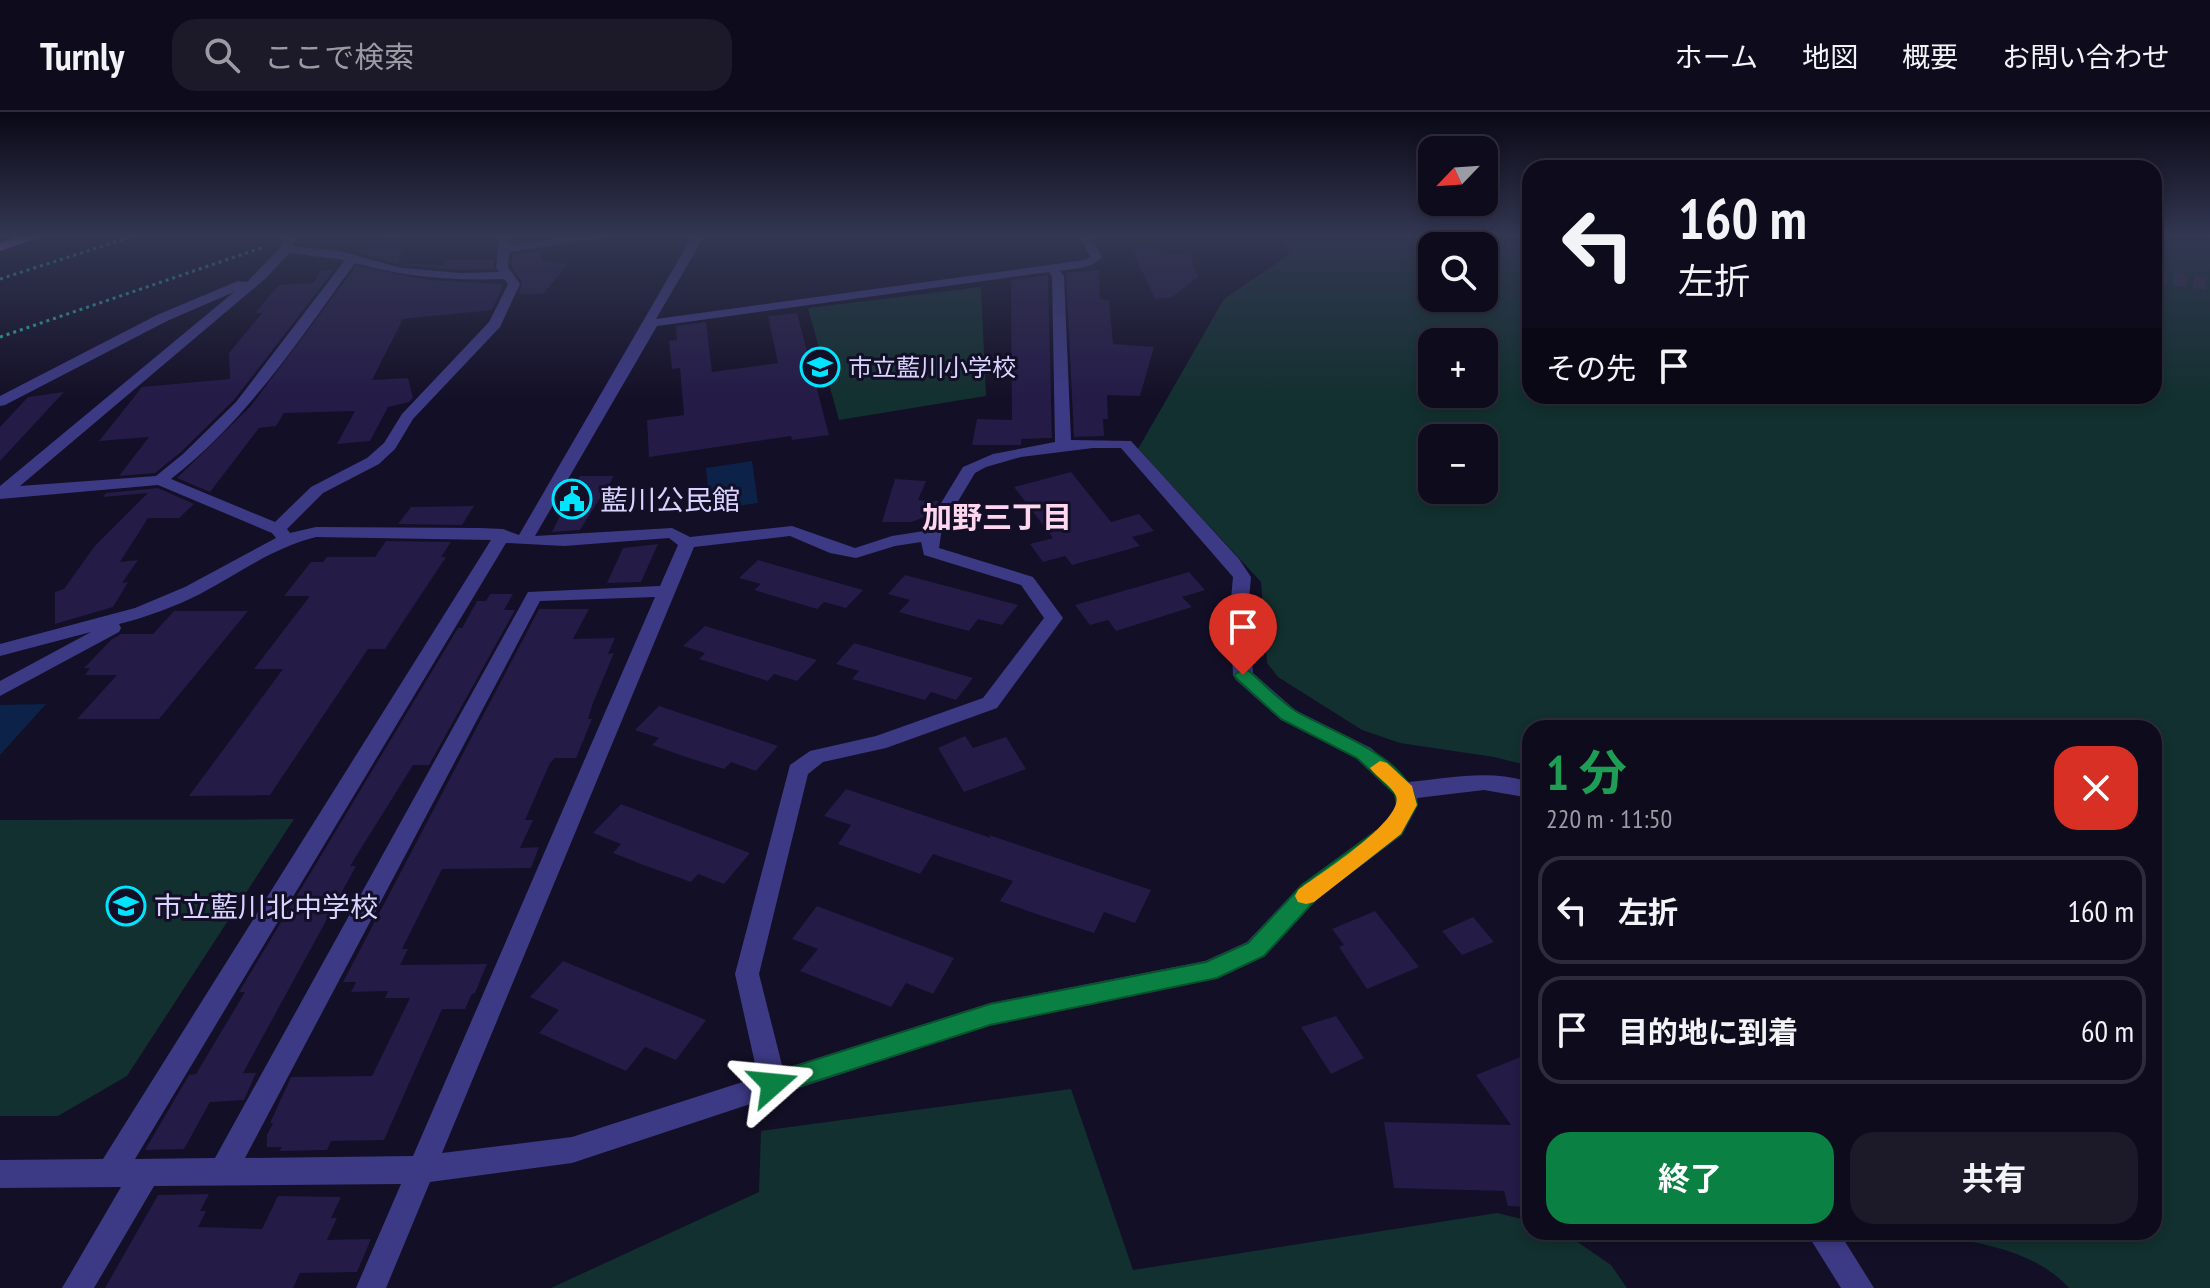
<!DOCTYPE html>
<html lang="ja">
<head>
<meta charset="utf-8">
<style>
  body { margin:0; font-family:"PT Sans Narrow","Noto Sans JP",sans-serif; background:#1c1929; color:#f1f3f6; height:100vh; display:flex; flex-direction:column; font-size:30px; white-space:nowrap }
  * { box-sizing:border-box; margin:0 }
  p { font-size:26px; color:#9b9ba3 }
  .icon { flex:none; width:44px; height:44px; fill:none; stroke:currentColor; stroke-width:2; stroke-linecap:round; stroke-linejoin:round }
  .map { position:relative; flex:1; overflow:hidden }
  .drawer { position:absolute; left:1522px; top:608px; width:640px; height:520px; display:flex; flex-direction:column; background:#0e0b1c; border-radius:24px; box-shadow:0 4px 12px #0003,0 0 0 2px #2e2b3b }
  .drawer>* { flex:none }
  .banner { position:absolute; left:1522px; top:48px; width:640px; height:244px; border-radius:24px; box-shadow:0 4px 12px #0003,0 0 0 2px #2e2b3b; background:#0e0b1c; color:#f1f3f6; overflow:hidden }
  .needle { width:52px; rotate:245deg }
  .controls { position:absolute; left:1418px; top:24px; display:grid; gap:16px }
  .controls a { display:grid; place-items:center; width:80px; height:80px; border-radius:16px; background:#0e0b1c; box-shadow:0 4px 12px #0003,0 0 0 2px #2e2b3b; font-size:40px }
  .pin { position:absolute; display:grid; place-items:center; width:68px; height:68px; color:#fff; margin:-82px -34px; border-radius:50% 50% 50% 0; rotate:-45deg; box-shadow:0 0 8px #0007 }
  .pin .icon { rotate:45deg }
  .me { position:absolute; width:88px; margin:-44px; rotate:72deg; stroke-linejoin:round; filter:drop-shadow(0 0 6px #0008) }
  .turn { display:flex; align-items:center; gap:28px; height:168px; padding:0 24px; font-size:36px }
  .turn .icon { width:104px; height:104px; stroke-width:2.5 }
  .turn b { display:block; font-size:56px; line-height:68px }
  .then { display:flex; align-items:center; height:76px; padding:0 24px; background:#0003; gap:16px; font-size:30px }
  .round { display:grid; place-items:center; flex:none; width:84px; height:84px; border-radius:24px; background:#1c1929 }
  .overview { display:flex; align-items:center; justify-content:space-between; height:136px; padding:0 24px }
  h1 { font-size:48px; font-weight:700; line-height:60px; color:#1e9e55 }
  .button { display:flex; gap:16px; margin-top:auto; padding:16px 24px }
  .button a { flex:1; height:92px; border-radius:24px; background:#0b8043; color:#fff; font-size:32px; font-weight:700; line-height:92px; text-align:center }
  .button a+a { background:#1c1929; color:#f1f3f6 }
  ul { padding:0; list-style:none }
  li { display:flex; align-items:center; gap:24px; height:108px; margin:0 16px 12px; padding:0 8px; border:4px solid #2e2b3b; border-radius:24px }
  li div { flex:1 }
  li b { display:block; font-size:30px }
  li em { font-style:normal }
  header { display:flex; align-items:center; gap:48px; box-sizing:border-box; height:112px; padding:0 40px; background:#0e0b1c; border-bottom:2px solid #2e2b3b }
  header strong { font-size:38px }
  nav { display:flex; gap:44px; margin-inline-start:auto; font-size:28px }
  .search { width:560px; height:72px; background:#1c1929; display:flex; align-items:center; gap:20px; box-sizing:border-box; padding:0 28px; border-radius:24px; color:#9b9ba3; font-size:30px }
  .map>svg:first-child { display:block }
</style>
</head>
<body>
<header>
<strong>Turnly</strong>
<div class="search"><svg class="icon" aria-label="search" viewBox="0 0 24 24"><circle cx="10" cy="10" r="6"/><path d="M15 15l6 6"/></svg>ここで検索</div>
<nav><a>ホーム</a><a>地図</a><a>概要</a><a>お問い合わせ</a></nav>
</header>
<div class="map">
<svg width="2210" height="1176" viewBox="0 0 2210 1176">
  <rect width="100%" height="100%" fill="#130f26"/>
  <path fill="#12302f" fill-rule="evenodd" d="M1255 123H1530V284H2154V123H2210V1176H2069C2030 1133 1959 1127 1905 1120H2154V616H1530V654L1494 645 1400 631 1362 618 1278 565 1267 551 1261 470 1138 337 1224 187 1290 142 1281 128ZM1484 134V186H1432V134ZM1484 230V282H1432V230ZM1484 326V378H1432V326Z
    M981 175 986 284 839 308 808 196Z
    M294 707 127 964 58 1004H0V708Z
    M1071 977 1133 1158 1497 1101 1530 1109V1120H1563L1611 1153 1627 1176H551L759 1080 761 1019Z"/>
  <path fill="#0c2248" d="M752 349 758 391 710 398 706 356Z
    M46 592 0 643V593Z"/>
  <path fill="#241b47" d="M403 123 399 137 404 136 398 152 359 141 364 127Z
    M1155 134 1164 142 1189 141 1198 165 1171 186 1155 187 1132 138Z
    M541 138V149L568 152 543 182H519L522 170 511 154 512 143Z
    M451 148H494V157L461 158 399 152 442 153Z
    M356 154 428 168 504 172 492 198 403 207 372 268 408 266 413 286 409 290 388 295 370 329 337 332 355 299 284 301 276 314 259 316 210 380 177 366 250 295Z
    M334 158 234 288 181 340 155 361 119 364 149 325 99 329 142 275 230 267 229 241 262 201H255L279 173 314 171 320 159Z
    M1099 158 1100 187 1109 188 1113 232 1154 235 1140 284 1107 283 1108 307H1103L1104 324 1074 325 1066 161Z
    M1048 163 1052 326 1021 327V333H972L977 307 1012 308 1011 168Z
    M797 201 829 323 792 328 791 324 649 345 647 308 684 303 680 256 672 257 669 229 677 228 676 214 706 210 712 260 778 251 768 204Z
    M64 280 0 349V315L28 285Z
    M1071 360 1111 410 1139 402 1154 419 1132 425 1140 434 1105 444 1072 453 1065 444 1043 450 1030 432 1053 426 1014 375Z
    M580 364H614L580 418 552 420Z
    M895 367 926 369 918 388 939 389 931 402 912 410H882Z
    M158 376 194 392 179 406H148L120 450 138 448 122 471 128 470 113 495 55 512V480L64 477 94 435 148 381 103 385 106 381Z
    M474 394 462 413 398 412 411 395Z
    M386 429 451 430 441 445H446L385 537H368L270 683 189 684 283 557H254L310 484H284L311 450H323L327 445H375Z
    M658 432 641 470 607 471 623 436Z
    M758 448 863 478 846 496 824 490 817 497 754 478 761 472 739 466Z
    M1189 460 1205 478 1182 485 1192 495 1116 519 1108 508 1090 513 1075 493Z
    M905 463 1018 493 1002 513 978 507 969 519 931 509 899 500 910 488 888 482Z
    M490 482H513L504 498H515L429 653H413L350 754H356L243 961H256L244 988 210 990 184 1037 145 1038 189 963 196 962 245 880H239L458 516H462L477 489H486Z
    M539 497H589L573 527 615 526 608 542 614 541 593 591 588 607H592L576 646H555L550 651 525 708H533L520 736 539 735 531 756 442 757 402 837H408L400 853 487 852 475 881 472 882 465 897H442L384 1028 331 1029 327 1038 279 1039 282 1035H267V1023L273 1011H270L291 965 372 964 410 886H385L388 879 351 880 356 870H343Z
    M174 499H248L159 607H77L117 563H85L90 556H84L111 528 121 522H153Z
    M705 514 817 548 797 569 774 562 768 569 699 547 705 541 683 534Z
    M854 531 973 566 956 588 931 580 925 588 852 567 859 559 836 552Z
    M659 594 778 634 756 659 731 650 724 657 686 645 652 633 659 626 635 618Z
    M965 624 973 636 1006 625 1026 657 964 680 938 636Z
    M846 677 991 726 989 723 1151 778 1135 811 1104 800 1094 821 1042 804 1000 789 1013 769 933 742 920 762 838 732 851 713 824 704Z
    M621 692 750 741 724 772 698 762 691 770 646 754 613 741 621 732 593 721Z
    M817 794 954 846 933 882 906 871 891 895 800 859 818 837 792 827Z
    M1375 799 1419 855 1367 877 1339 835 1344 833 1332 817Z
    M1473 805 1494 830 1462 843 1442 819Z
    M563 849 706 908 676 948 645 935 626 959 539 921 559 898 530 885Z
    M1336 904 1364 946 1331 962 1301 915Z
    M1530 941V1095L1508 1094 1504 1079 1394 1076 1384 1010 1511 1013 1476 963Z
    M209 1082 200 1099H206L198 1115 262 1117 278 1084 341 1085 331 1106H337L327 1128 371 1127 357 1160 300 1161 293 1176H105L158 1083Z"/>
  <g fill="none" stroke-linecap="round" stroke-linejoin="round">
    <path stroke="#312d47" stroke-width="13" stroke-dasharray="13 7" stroke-linecap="butt" d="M2154 164 2210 172"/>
    <path stroke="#2fb8b0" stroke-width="3" stroke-dasharray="3 4" stroke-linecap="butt" d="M0 167 137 123
      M0 225 264 135"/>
    <path fill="#3d3a85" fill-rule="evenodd" d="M284 123H296L293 134 340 139 401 156 461 161 499 160 496 155 499 123H511L510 133 585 123H624L509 140 508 155 520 172 500 215 413 307 395 337 379 352 323 381 287 417 290 421 316 415 480 416 503 417 519 423 693 123H705L656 207 1085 148 1090 144 1078 123H1090L1102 145C1091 157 1076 156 1060 159L1064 164 1071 328 1131 329 1239 447 1251 465 1248 498 1253 561 1295 598 1371 636 1409 670C1450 666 1490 657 1530 670V686L1484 678 1417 686 1418 693 1402 723 1318 786 1265 844 1218 866 990 913 572 1051 430 1070 386 1176H356L401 1072 154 1074 94 1176H62L121 1075 0 1076V1048L103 1047 491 428 316 425C274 435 238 462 200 482 174 495 147 505 119 512L121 516 119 520 0 584V569L91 520 0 544V532L135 496 185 475 276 426 272 421 158 373 0 387V374L234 180 167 209 5 293 0 294V284L157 203 238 169 247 170 280 136ZM289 141 345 148 236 290 183 342 156 364 20 374 265 167ZM355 151C405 165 452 169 504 167L508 172 489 210 402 302 384 331 367 346 311 375 275 410 171 367C247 308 299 228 355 151ZM1049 160 1052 164 1055 330 993 342 963 355 924 419 892 424 855 436 792 414 690 425 672 416 535 424 657 214ZM1093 336H1121L1233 465 1230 498 1233 563 1236 568 1281 608 1357 646 1395 682 1396 693 1386 711 1302 772 1247 830 1205 849 990 891 783 957 759 862 808 662 823 650 886 636 997 596 1063 506 1033 465 939 436 942 416 975 361 986 355 1021 345ZM790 424 830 441 856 446 895 434 921 430 924 443 1021 473 1044 506 983 586 876 624 810 639 790 653 735 862 758 965 572 1025 442 1041 694 435ZM669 426 678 433 660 474 528 480 215 1046 135 1047 506 431 564 434ZM655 485 413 1044 245 1046 540 489Z
      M1806 1120H1839L1874 1176H1841Z"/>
    <path fill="#c25bff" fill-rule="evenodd" d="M25 123H45L0 139V131Z"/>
  </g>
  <linearGradient id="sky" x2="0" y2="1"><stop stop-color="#0a0815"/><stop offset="0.43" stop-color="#333752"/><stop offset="1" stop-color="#333752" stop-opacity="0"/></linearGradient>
  <rect width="2210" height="288" fill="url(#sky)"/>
  <path fill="#0b8043" stroke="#07532c" stroke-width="2" d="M1243 557 1249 559C1264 572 1280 589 1297 600 1336 622 1408 644 1417 693L1401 722 1318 785 1264 844 1217 866 990 913 773 983 764 980 760 972 764 964 990 892 1206 850 1248 831 1302 773 1387 711 1397 693 1395 682 1357 646 1281 607 1237 567 1234 563Z"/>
  <path fill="#f59e0b" d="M1380 649 1387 651 1412 674 1417 693 1401 722 1314 790 1306 792 1298 790 1295 784 1298 778C1318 763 1405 708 1396 684 1391 673 1377 666 1370 656Z"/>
  <defs>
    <g id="school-ring" transform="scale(2)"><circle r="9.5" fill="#130f26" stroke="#00e5ff" stroke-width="1.5"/><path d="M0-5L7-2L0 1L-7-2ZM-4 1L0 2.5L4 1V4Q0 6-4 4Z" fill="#00e5ff"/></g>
    <g id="civic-ring" transform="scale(2)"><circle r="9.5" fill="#130f26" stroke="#00e5ff" stroke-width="1.5"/><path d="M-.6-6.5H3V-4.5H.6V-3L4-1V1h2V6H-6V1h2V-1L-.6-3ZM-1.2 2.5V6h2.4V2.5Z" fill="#00e5ff"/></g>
  </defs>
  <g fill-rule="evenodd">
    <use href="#school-ring" x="820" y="255"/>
    <use href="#civic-ring" x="572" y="387"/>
    <use href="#school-ring" x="126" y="794"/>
  </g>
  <g text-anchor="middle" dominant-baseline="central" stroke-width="6" stroke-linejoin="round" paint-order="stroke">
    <g font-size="24" fill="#d9d4ff" stroke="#130f26" text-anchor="start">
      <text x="848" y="255">市立藍川小学校</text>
    </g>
    <g font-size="28" fill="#d9d4ff" stroke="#130f26" text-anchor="start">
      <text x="600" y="387">藍川公民館</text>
      <text x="154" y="794">市立藍川北中学校</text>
    </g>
    <g font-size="30" font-weight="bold" fill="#ffd6f0" stroke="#130f26">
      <text x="997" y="404">加野三丁目</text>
    </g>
  </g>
</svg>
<div class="controls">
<a><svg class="needle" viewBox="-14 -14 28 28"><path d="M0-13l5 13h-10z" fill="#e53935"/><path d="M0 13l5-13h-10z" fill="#9b9ba3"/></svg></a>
<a><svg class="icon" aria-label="search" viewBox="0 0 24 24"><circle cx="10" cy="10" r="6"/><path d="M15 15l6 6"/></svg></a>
<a>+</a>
<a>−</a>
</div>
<div class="pin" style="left:1243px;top:563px;background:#d93025"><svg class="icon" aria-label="arrive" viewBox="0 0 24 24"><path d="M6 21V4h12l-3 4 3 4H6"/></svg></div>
<svg class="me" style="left:773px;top:972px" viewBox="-20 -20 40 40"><path d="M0-17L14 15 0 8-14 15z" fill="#0b8043" stroke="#fff" stroke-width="4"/></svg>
<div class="banner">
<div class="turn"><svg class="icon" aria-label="left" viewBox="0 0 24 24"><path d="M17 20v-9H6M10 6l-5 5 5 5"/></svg><div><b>160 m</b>左折</div></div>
<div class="then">その先<svg class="icon" aria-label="arrive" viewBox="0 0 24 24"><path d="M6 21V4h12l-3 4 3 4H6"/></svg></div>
</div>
<section class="drawer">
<div class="overview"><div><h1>1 分</h1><p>220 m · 11:50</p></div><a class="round" style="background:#d93025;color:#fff"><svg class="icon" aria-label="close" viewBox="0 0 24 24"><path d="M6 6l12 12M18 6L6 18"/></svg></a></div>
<ul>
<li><svg class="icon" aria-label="left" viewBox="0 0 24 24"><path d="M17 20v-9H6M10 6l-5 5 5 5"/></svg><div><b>左折</b></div><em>160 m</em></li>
<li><svg class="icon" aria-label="arrive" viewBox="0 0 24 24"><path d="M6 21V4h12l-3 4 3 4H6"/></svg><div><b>目的地に到着</b></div><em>60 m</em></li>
</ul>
<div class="button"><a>終了</a><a>共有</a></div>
</section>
</div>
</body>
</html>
